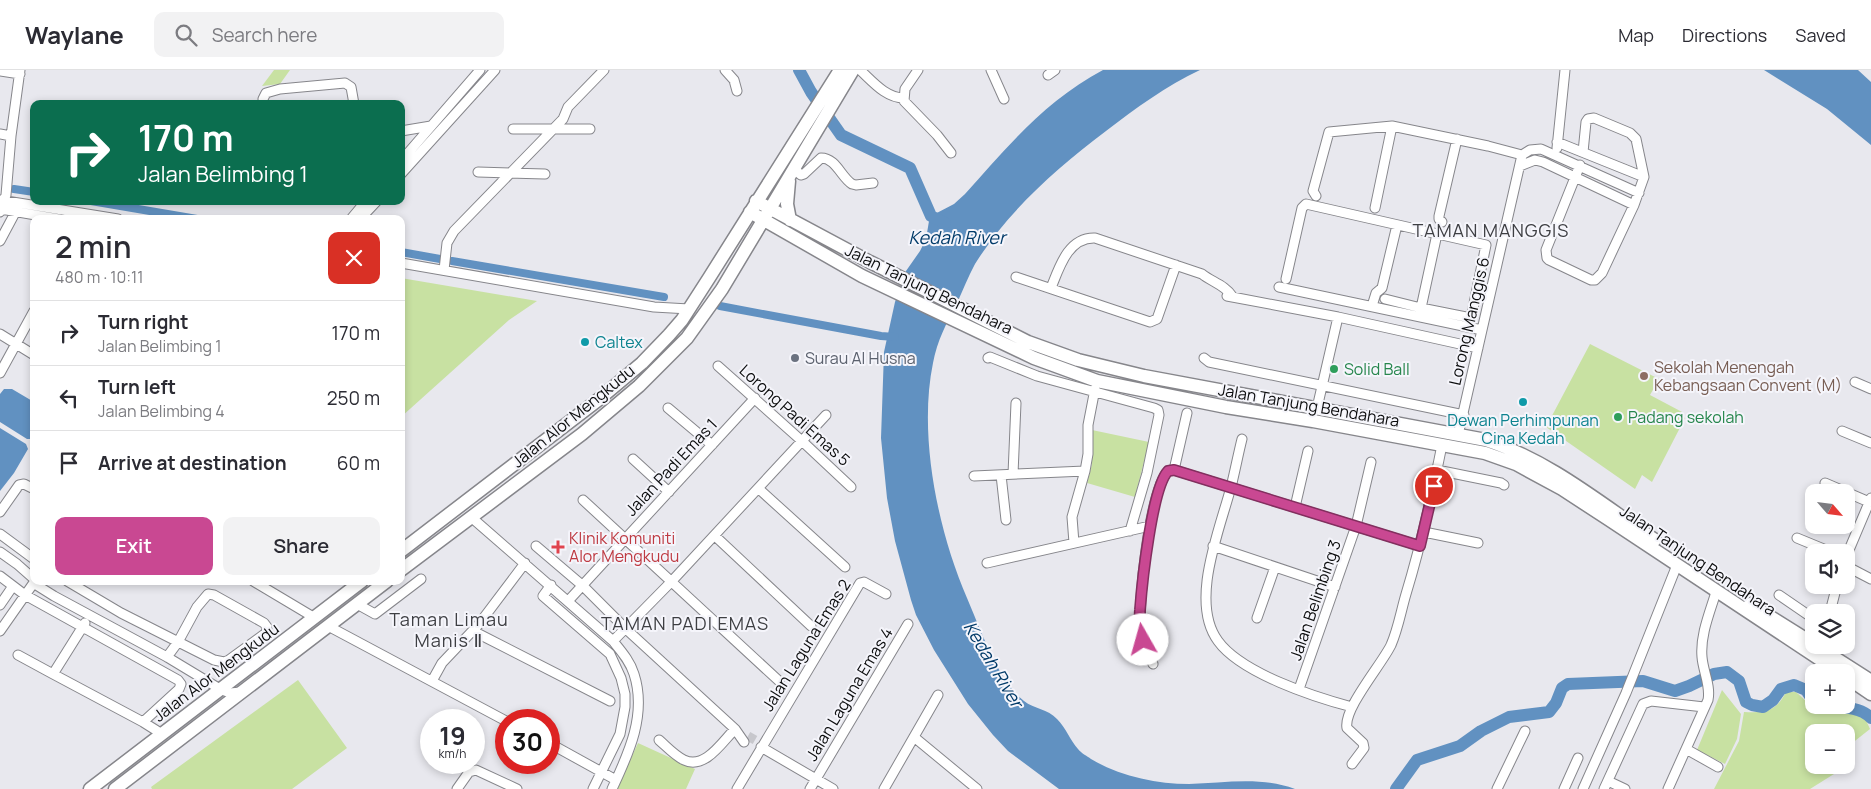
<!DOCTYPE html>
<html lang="en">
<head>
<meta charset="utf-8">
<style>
  body { margin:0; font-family:Manrope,sans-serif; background:#f2f2f3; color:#2b2b33; height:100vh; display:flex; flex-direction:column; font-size:19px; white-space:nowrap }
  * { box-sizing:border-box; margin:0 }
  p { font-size:16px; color:#7c7c81 }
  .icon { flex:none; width:28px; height:28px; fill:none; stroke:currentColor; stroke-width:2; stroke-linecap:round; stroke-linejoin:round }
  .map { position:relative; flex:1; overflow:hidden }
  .panel { position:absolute; left:30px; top:145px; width:375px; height:370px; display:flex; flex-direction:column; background:#fff; border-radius:10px; box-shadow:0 2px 8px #0003 }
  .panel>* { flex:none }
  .hud { position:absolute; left:30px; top:30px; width:375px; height:105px; border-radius:10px; box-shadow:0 2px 8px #0003; background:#0b6e4f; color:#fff; overflow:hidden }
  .needle { width:32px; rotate:118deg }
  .controls { position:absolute; left:1805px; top:414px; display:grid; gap:10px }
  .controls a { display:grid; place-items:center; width:50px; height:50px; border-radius:10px; background:#fff; box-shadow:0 2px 8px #0003; font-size:25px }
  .speed { position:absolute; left:420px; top:639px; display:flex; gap:10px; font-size:25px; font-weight:700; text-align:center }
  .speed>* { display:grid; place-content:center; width:65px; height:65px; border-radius:50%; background:#fff; box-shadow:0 2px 8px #0003; line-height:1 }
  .speed small { font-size:12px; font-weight:400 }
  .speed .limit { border:8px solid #d22; background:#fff; color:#111 }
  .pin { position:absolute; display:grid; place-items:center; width:42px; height:42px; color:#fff; margin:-21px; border:2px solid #fff; border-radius:50%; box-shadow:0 1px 5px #0007 }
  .me { position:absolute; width:55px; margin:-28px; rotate:353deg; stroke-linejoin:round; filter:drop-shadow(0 0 4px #0008) }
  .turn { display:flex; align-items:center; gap:18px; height:105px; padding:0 25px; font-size:22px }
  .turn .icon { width:65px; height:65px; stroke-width:2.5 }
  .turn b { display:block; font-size:35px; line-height:42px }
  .round { display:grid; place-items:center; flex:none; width:52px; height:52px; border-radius:10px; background:#f2f2f3 }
  .headline { display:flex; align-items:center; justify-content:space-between; height:85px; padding:0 25px }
  h1 { font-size:30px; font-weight:600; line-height:38px }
  .action { display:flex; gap:10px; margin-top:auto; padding:10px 25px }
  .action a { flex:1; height:58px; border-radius:10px; background:#c94892; color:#fff; font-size:20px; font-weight:600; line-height:58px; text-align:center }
  .action a+a { background:#f2f2f3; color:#2b2b33 }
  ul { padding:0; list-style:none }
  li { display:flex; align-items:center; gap:15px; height:65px; padding:0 25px; border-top:1px solid #e1e1e2 }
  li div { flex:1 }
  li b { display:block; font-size:19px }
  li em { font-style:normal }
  header { display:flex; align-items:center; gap:30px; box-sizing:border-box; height:70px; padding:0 25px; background:#fff; border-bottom:1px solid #e1e1e2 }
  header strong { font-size:24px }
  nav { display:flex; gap:28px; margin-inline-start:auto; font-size:18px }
  .search { width:350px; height:45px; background:#f2f2f3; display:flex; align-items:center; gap:12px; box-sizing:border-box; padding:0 18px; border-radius:10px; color:#7c7c81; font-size:19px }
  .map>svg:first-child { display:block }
</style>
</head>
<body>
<header>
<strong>Waylane</strong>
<div class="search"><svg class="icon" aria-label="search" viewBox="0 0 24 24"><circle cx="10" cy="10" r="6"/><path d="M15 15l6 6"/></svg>Search here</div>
<nav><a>Map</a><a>Directions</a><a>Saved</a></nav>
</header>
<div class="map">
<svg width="1871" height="719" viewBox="0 0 1871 719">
  <rect width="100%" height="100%" fill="#e8e8ee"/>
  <path fill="#c8e1a2" d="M274 0H290L280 14 262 16Z
    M401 208 537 231 509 250 401 347Z
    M1590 274 1659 309 1650 325 1684 343 1682 346 1685 348 1652 412 1642 405 1635 419 1546 357Z
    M1092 360 1149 372 1135 427 1087 413 1092 394Z
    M298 610 347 678 292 719H152L151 717Z
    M1722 620 1741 644 1737 669 1725 694 1697 680Z
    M1786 622H1796L1818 642H1850L1865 648 1870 659 1846 678V662H1814V695H1834V704L1810 719H1714L1739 671 1744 642C1765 643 1776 642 1786 622Z
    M638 673 695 699 686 719H617Z"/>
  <path fill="#6191c1" d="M1103 0H1200C1166 16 1136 38 1106 61 1057 98 1008 141 975 194 968 207 963 220 957 233 947 252 937 271 933 293 918 366 938 461 967 528 980 558 998 611 1024 631 1034 639 1048 639 1057 649 1066 658 1070 670 1078 679 1081 683 1087 686 1091 689 1119 706 1156 714 1189 714 1225 713 1260 706 1295 719H1059L1008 681 993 665 968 634 934 580 916 545 911 530 895 471 887 428 881 368 884 282 895 232 906 201 920 181 926 169 929 151 931 146 954 134 965 124C1006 78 1046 30 1103 0Z
    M1764 0H1858L1871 12V75L1827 39Z
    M4 319H12L34 332 33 369H27L0 352V324Z
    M0 358 26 374 28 379 14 403 0 421Z"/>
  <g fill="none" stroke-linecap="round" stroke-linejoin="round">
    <path stroke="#6191c1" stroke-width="8" d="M14 119 34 122
      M91 131 197 149
      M401 182 440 189
      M452 191 664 227
      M720 236 881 266 895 267"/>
    <path stroke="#6191c1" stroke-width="12" d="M799 0 811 22 841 65 910 98 931 146 945 153
      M1819 635 1822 637C1839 638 1859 635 1871 648
      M1396 719 1417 690 1460 676 1481 661 1509 647 1549 642 1556 633 1562 618 1568 614 1643 611 1675 621 1689 616 1714 604 1727 602 1739 611 1746 632 1752 635 1763 637 1773 630 1781 619 1794 615 1806 620 1814 632"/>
    <path stroke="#c7c7cc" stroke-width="9" stroke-dasharray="9 4.5" stroke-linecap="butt" d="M748 666 755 670"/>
    <g stroke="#86868b" stroke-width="11">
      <path id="minor" d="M725 0 734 10 737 21
        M860 0C873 12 886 28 904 28
        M918 0 905 19 904 31 937 65 951 83
        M991 0 1004 29
        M0 1 20 4
        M1048 5 1055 0
        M263 29 266 23 280 19 345 13 351 17 354 34
        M513 59H590
        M401 61 431 56
        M0 64 11 66
        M1557 72 1644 107
        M1557 78 1565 0
        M401 91 480 0
        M1580 95 1546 180 1547 188 1549 190 1591 210H1595L1602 203 1634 135 1644 107 1636 69 1630 63 1594 48 1588 49 1586 52 1583 82
        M1520 96 1535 90 1543 92 1634 135
        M794 99 801 105 804 104 821 88C836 88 841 107 852 114L856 115 873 113
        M478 102 545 104
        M401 104 495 0
        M1316 126 1313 121 1329 62 1392 56 1488 76 1522 85 1530 80 1541 79 1639 123
        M0 130 118 149
        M1375 138 1392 56
        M0 139 59 149
        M0 142 6 125 11 66 20 0
        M351 149 366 131
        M360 149 377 131
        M1442 152 1439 149V146L1457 69
        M0 171 16 141
        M401 193 654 237 689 239
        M444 200 447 173 454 161 563 49 568 37 604 0
        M1016 207 1150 252 1157 249 1176 195
        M1286 209 1302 138 1306 134 1486 175 1471 248 1421 238
        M1279 217 1482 260
        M1051 218C1059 198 1068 167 1095 168L1202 204C1212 212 1225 215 1232 226
        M1227 226 1338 247 1478 278
        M1385 229 1421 238 1437 164
        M1372 236 1376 223 1382 218 1397 155
        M0 264 34 285
        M988 288 990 287 1037 306 1154 338 1158 340 1159 345 1147 403 1130 461
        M1204 288 1209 292 1464 345
        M718 296 803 372 851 417
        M0 303 34 241
        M1855 312 1871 319
        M668 338 712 375
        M1317 338 1338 247
        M1842 361 1871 373
        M1458 365 1522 85
        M1242 369C1238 385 1235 401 1231 417 1220 459 1189 532 1218 571 1241 603 1314 627 1352 637
        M633 389 669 422
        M1174 400 1420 476
        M1174 400 1187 343
        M1437 400 1501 413 1504 415
        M1013 404 1016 333
        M1001 405 1006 450
        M974 406 1085 401
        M1825 413 1869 432
        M759 419 845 497
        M583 430 779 611
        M1295 437 1308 381
        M0 442 19 415 24 414 34 419
        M471 447 613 571C621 581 630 591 634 604 647 644 629 683 612 719
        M1424 462 1478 473
        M0 464 34 489
        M715 466 811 556
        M1797 468 1831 482
        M1074 473 1072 447 1085 401 1088 384V355L1095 319
        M536 476 583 516 626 559 735 659 744 672
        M1213 476 1335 517
        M0 482 17 494 34 509
        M1846 487 1871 428
        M987 493 1150 456
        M1846 496 1871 509
        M0 506 25 525 178 610 181 614 179 619 143 652
        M35 511 38 516 54 526 167 587 220 619 230 623 241 622
        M67 511 121 543 214 590 224 592 229 590 266 563 267 557 264 553 214 525 208 524 197 537 178 572 167 587
        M253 511 315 548
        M551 515 543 526 610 584 621 608 625 624V637L620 664 593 719
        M1779 525 1814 549
        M569 530 755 328
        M357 534 375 544 421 509
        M0 535 13 516
        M1830 542 1837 515
        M1257 548 1275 497
        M85 553 53 604 143 652 162 664
        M328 556 506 651
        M0 561 35 511
        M473 561 610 631
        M613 571 671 512 826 345
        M18 585 53 604
        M1153 594C1149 583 1143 573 1141 561 1137 535 1150 419 1168 401L1174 400
        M432 611 442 593 479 554 525 493
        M1299 619 1356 456 1371 392
        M914 667 977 719
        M659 670C667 677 675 686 684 690 705 700 722 672 735 659
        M549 673 616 710
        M761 677 833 719
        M1686 679 1718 697
        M1352 694 1364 678 1363 673 1347 658C1343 639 1382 594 1391 575 1398 559 1401 541 1406 524 1421 475 1432 425 1442 375
        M1608 711 1625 719
        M457 719 469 702 476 700 517 719
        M737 719 860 513 864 512 886 524
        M810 719 908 554
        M884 719 938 625
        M1497 719 1525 661
        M1564 719 1578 688
        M1583 719 1626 623 1677 495
        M1604 719 1643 634 1651 631 1704 637
        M1668 719 1708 630C1711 616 1703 601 1702 587 1700 565 1710 542 1716 522"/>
    </g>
    <g stroke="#86868b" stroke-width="15">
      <path id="secondary" d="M789 111 787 134 790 150
        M756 131 870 192 1028 272 1078 290 1144 306 1486 370C1550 391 1600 433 1655 470
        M750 142 862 206 1034 288 1097 311 1226 337 1313 351 1485 383 1516 394 1562 419 1608 449 1839 602
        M401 481 598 330 642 293 669 265 682 250 709 208 840 0
        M401 500 582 364 639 316 687 268 722 219 853 0
        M1750 534 1814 574
        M1815 575 1871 611
        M1846 607 1871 624
        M90 719 362 511
        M115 719 387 511"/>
    </g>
    <use href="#minor" stroke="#fff" stroke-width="9"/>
    <use href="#secondary" stroke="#fff" stroke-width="12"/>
  </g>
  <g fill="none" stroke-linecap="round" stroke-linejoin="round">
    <g stroke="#832f5f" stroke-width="12">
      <path id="route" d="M1143 570C1141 560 1139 550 1140 540 1142 513 1152 418 1168 401L1174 400 1420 476 1434 416"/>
    </g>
    <use href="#route" stroke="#c94892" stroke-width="9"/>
  </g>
  <g fill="#0f9aa8" stroke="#f5f5fb" stroke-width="2">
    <circle cx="585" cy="272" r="5"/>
    <circle cx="1523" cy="332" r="5"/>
  </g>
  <circle fill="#6b7280" stroke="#f5f5fb" stroke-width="2" cx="795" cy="288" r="5"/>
  <g fill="#2e9e5b" stroke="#f5f5fb" stroke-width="2">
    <circle cx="1334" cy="299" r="5"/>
    <circle cx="1618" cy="347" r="5"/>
  </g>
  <circle fill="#8d6e63" stroke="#f5f5fb" stroke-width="2" cx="1644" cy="306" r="5"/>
  <path fill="#e0444e" stroke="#f5f5fb" stroke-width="2" d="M555.5 469.5h5v5h5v5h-5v5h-5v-5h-5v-5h5z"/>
  <g text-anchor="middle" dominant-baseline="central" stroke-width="4" stroke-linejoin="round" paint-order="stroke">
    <g font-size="16" fill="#0b0c0d" stroke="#f5f5fb">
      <text transform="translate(929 219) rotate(26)">Jalan Tanjung Bendahara</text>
      <text transform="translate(1469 251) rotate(-77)">Lorong Manggis 6</text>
      <text transform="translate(1309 335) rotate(10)">Jalan Tanjung Bendahara</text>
      <text transform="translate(795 345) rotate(42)">Lorong Padi Emas 5</text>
      <text transform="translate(573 346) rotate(-39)">Jalan Alor Mengkudu</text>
      <text transform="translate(671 397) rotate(-47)">Jalan Padi Emas 1</text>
      <text transform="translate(1698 490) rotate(34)">Jalan Tanjung Bendahara</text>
      <text transform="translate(1315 530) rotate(-71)">Jalan Belimbing 3</text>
      <text transform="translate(806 575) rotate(-58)">Jalan Laguna Emas 2</text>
      <text transform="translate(216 602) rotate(-37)">Jalan Alor Mengkudu</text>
      <text transform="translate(849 624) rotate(-59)">Jalan Laguna Emas 4</text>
    </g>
    <g font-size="16" fill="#0d838f" stroke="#f5f5fb" text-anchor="start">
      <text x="595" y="272">Caltex</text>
      <text x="1523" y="350" text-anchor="middle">Dewan Perhimpunan<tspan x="1523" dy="18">Cina Kedah</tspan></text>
    </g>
    <g font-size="16" fill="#5b616d" stroke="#f5f5fb" text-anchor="start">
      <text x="805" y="288">Surau Al Husna</text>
    </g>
    <g font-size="16" fill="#785e54" stroke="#f5f5fb" text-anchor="start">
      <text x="1654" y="297">Sekolah Menengah<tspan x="1654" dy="18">Kebangsaan Convent (M)</tspan></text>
    </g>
    <g font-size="16" fill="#27864d" stroke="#f5f5fb" text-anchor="start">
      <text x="1344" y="299">Solid Ball</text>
      <text x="1628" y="347">Padang sekolah</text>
    </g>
    <g font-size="16" fill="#be3a42" stroke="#f5f5fb" text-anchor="start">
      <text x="569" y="468">Klinik Komuniti<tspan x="569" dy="18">Alor Mengkudu</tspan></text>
    </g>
    <g font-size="18" letter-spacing="1" fill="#3e3f43" stroke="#f5f5fb">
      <text x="1491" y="160">TAMAN MANGGIS</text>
      <text x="449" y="549">Taman Limau<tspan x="449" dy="21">Manis Ⅱ</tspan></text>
      <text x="685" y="553">TAMAN PADI EMAS</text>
    </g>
    <g font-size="18" font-style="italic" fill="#023b69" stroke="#f5f5fb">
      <text x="957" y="167">Kedah River</text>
      <text transform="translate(994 594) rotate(59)">Kedah River</text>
    </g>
  </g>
</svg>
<div class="controls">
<a><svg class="needle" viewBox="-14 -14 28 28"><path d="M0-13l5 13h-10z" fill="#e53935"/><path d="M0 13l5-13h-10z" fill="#7c7c81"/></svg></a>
<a><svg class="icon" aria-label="sound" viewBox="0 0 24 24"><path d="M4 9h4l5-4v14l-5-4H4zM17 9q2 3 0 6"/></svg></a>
<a><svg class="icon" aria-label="layers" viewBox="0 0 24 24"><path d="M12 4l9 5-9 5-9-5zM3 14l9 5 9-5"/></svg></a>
<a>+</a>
<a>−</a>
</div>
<div class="speed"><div>19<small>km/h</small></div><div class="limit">30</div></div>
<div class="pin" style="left:1434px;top:416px;background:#d93025"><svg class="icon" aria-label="arrive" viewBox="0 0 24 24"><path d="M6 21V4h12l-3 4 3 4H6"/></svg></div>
<svg class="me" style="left:1143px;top:570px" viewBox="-20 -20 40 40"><circle r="19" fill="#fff"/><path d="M0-13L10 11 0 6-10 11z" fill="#c94892"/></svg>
<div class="hud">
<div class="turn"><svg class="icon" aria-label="right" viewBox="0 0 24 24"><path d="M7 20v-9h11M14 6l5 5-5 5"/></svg><div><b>170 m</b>Jalan Belimbing 1</div></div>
</div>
<section class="panel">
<div class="headline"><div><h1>2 min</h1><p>480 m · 10:11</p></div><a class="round" style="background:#d93025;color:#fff"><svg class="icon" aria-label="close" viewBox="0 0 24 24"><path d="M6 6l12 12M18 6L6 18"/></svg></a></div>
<ul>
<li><svg class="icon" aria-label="right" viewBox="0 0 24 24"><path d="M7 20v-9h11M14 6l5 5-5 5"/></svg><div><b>Turn right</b><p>Jalan Belimbing 1</p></div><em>170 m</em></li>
<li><svg class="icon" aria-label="left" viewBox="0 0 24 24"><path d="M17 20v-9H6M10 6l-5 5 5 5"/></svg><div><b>Turn left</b><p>Jalan Belimbing 4</p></div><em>250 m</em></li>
<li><svg class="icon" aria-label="arrive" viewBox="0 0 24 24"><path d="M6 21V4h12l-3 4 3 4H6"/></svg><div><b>Arrive at destination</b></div><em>60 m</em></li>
</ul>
<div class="action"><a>Exit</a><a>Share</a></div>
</section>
</div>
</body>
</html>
